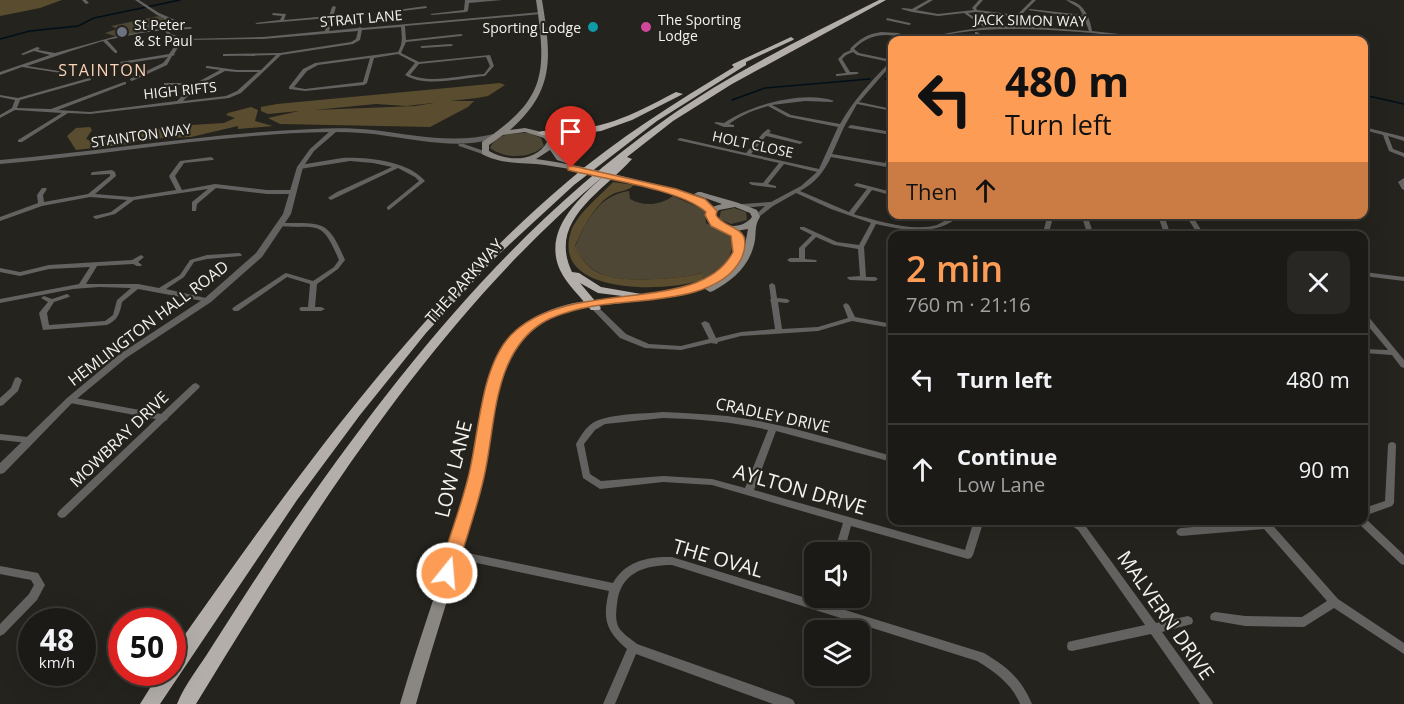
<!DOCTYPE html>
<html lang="en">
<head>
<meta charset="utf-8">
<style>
  body { margin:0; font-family:"Open Sans",sans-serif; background:#292723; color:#f1f3f6; height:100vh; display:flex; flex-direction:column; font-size:22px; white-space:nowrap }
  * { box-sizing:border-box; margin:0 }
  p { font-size:20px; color:#a0a1a1 }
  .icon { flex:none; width:33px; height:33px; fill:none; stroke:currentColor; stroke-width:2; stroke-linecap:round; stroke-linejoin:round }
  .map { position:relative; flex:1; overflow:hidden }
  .details { position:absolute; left:888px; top:231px; width:480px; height:294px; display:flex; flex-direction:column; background:#1c1a16; border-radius:12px; box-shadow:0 6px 24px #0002,0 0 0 2px #3a3835 }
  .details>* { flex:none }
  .banner { position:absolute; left:888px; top:36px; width:480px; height:183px; border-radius:12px; box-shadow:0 6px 24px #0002,0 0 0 2px #3a3835; background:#fd9c55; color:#111; overflow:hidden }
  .controls { position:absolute; left:804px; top:542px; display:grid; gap:12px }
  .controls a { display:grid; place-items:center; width:66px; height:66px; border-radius:12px; background:#1c1a16; box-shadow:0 6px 24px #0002,0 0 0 2px #3a3835; font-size:30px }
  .speed { position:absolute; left:18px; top:608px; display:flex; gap:12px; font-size:30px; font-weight:700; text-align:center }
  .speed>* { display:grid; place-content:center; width:78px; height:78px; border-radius:50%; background:#1c1a16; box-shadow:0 6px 24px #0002,0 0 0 2px #3a3835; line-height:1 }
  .speed small { font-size:15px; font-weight:400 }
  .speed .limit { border:9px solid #d22; background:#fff; color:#111 }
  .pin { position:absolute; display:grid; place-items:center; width:51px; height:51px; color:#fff; margin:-62px -26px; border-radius:50% 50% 50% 0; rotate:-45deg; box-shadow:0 0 6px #0007 }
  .pin .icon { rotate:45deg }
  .me { position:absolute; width:66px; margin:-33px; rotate:17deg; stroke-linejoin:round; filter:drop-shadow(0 0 4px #0008) }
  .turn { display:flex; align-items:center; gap:21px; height:126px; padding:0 18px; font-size:27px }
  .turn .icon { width:78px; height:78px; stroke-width:2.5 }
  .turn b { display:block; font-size:42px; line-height:51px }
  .then { display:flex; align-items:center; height:57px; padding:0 18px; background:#0003; gap:12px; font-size:22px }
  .round { display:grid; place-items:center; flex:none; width:63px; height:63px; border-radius:12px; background:#292723 }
  .head { display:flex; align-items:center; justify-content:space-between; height:102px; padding:0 18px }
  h1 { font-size:36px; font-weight:600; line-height:45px; color:#fd9c55 }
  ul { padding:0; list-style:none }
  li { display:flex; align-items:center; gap:18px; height:90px; padding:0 18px; border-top:2px solid #3a3835 }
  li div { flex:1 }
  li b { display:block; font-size:22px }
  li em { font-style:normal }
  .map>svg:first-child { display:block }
</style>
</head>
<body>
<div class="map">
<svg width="1404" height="704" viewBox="0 0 1404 704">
  <rect width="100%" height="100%" fill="#25231d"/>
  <path fill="#4f4735" d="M159 16 173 21V24L118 37 105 33 117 29 111 26Z
    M529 133 541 138 544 146C530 159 504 159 490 148 497 133 514 133 529 133Z
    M629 191 630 199C644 207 661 205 673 196L705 210 706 223 728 234 732 240C734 261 718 270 702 280V273C677 279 628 283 604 275 590 270 581 259 575 247 586 221 599 195 629 191Z
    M734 208 746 212 747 220 731 224 719 219 721 211Z"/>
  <path fill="#5a4c2f" d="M0 0H62L40 8 0 16Z
    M500 83 505 85 488 96 477 98 406 106 376 104 314 110 415 106 446 101H474L468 107 430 127 280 124 268 118 299 111 268 114 261 111V107L277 104Z
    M251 107 258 110 255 121 273 126 238 129V126L191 137 143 139 129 144 76 150 67 136 76 128 90 127 92 130 86 139 95 142 174 126 224 123 235 118 226 115 228 113Z
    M613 182 634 185C627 192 621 190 613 194 595 203 583 228 575 246 581 259 590 271 604 275 629 283 677 279 703 273L702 280C667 292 554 296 570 235 574 216 600 196 613 182Z"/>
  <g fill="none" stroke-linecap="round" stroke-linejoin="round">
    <path stroke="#000f19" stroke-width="1.5" d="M0 39 30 31 78 26 94 18 180 0
      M885 79 892 80
      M1364 95 1404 104
      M732 100 765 88 870 79"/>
    <path fill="#646260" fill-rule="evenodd" d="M82 0H86L89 3 86 4Z
      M135 0H139L159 13 175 20 177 25 172 28 191 27 192 28 190 29 168 30 171 34 186 39 263 37 325 31 329 18 257 24 255 23 280 20 282 16 272 15 273 13 286 14 284 20 329 16 332 7 334 6 336 7 329 31 358 28 360 27 362 28 541 12 543 13 541 14 405 26 406 40 461 34 463 35 461 36 406 42 401 53 419 62 490 55 494 66 485 76C461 78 426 88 405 75L415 63 398 54 374 58 367 83 364 85 305 91 289 89V87L303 69 315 63 398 52C403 44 402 36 401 27L362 30 360 40 353 44 281 55 241 93 229 98 90 114 68 113 22 142H18V140L62 113 15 110 0 118V115L12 108 15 100 0 97V95L18 98 89 78 91 79V80L20 100 17 108 51 109 124 82H126V84L58 110 90 112 177 101 193 85H164V83H196L220 70 206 68V66H208L237 70H261L276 55 224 56H223V54L280 53 351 42 356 39 358 31 263 39 183 40 174 54 175 55 172 56 167 65 132 81 130 80V79L163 63 168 57 122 64H120V62L169 54 180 39 169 36 164 30 141 33 107 40 117 51V53H115L103 41 71 51 27 66 65 72 67 73V74L22 67 0 75V72L50 55 34 51 23 55 21 54 37 47 40 48 38 50 55 53 117 36 165 28 173 24 172 22 157 15ZM486 57 490 66 484 74C461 75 431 84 410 75L419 64ZM370 58 363 82 305 89 294 87 307 71 318 65ZM225 71 237 72H258L237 91 226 96 183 101 199 85Z
      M465 0H502L469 3 468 11 466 12 432 15 430 14 464 10Z
      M928 0H933L916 10 938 14 974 10 972 8 979 0H983L976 8 977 10 1017 15 1032 0H1036L1020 16 1022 26 1089 31 1084 18 1028 10 1030 9 1083 15 1079 8 1066 0C1083 1 1090 17 1092 31L1137 36 1139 37 1137 38C1085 32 1033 27 982 30 971 31 961 32 950 34 941 36 933 40 923 40L924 39C956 30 985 26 1018 26L1016 17 976 12 968 13 985 25 986 26 984 27 964 13 938 16 912 12 901 9 903 8 912 9Z
      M426 6 427 8 377 14 375 13Z
      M887 18 910 23 911 24 909 25 886 20Z
      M881 32 898 33 917 39 915 40C892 34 873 30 854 49L859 53 892 60V64L859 102 892 109V111L857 104 844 127 832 154 885 163 889 151 892 149V157L890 164H892V168L831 157C824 172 815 183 800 191L849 212 867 189 855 186 854 185 857 183 892 192V194L890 195 872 190 854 214 856 215C879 221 912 232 937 225 941 223 946 220 950 218V214H956V219C932 236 903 230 876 224L864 247 866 277H875L878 279 875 281 850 280 847 278 848 277 860 276 858 249 834 245 816 237 805 248V259L816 260 817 261 816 262H790L787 260 790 258H799V248L812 235 800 229V227H804L837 242 859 245 871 223 831 209 796 193 773 206 756 219 753 217 765 206 742 208 739 206 742 204 771 202 801 186 817 172 784 164 768 184 776 186V188L752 185 749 183 750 182 763 183 779 163 677 140 680 138 746 153 763 133 768 129 771 131 769 133 803 142 800 144 766 136 751 154 819 169 838 127 788 117 768 106C754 110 741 115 729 124L734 125V127H724L714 123 716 122 724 123C749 105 805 90 834 101L832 102 805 101 772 105 791 115 840 124C853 101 871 81 890 62L857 55 853 52 846 55 842 59 850 72H857L859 73 857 74 838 76H836V74L846 73 838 59 844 53 851 50 850 49C859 39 868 34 881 32Z
      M975 32H977L989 40H985L975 34Z
      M451 44 453 45 452 46 422 48 420 47 422 46Z
      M851 125 892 132V135L849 128 848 127Z
      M1364 127 1404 137V141L1388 136 1393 149 1404 153V157L1389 151 1383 135 1364 130Z
      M211 157 214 159 213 160 184 163 175 176 182 190 215 184 267 190H293L296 192 293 194H267L216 188 197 204 196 211H192V202L208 189 134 200 115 214 96 219 93 217 94 216 111 212 127 200 90 197 42 206 0 221V217L38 203 37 195 42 188H46L47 189 43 195 44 202 88 194 110 176V174L91 175V173L93 172 112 170 115 172 116 176 95 194 132 197 176 190 169 176 180 161Z
      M342 158C367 157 408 161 425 181L389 210 387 209V207L419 181 415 177 398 168 331 200 328 198 329 197 337 192 392 167 373 163 350 161 306 168 300 169 297 167 300 165Z
      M1404 178V190L1402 189 1398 182Z
      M1048 214H1054L1048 236H1042Z
      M1081 214H1087L1094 236H1088Z
      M1185 214H1191L1205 236H1199L1188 219 1165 218 1171 236H1165L1158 216 1159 215Z
      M281 223C322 223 328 219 345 260L338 269 317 284 315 307H321L325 309 321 311H301L299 309 301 307H308L310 284 287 277 238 311H234L232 309 234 307 284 274 286 273 313 281 334 267 339 260C321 217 318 230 279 226L278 225Z
      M239 253 241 254 242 255 241 256 207 259 194 262 184 277 166 289 210 299 211 300 210 301 208 302 138 289 122 302C120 313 118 320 107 325L43 330 39 313 48 302 41 298 44 296 52 299 67 294 70 296 69 297 54 302 47 313 49 325 105 321 113 315 117 300 131 288 99 287 73 289 0 303V299L79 284 90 267 49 269 20 276 0 272V268L20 272 49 265 132 260 141 255 144 257 138 262 142 265 141 266H137L133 264 97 266 86 284H138L159 288 180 275 190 260 207 255Z
      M1364 272 1404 277V281L1364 276Z
      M772 283 775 285 777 298 787 299 790 301 787 303 778 302 782 329 818 327 848 318 843 305 846 303 849 305 855 317 892 324V328L852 321 818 331 741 336 718 342 717 344 711 343 681 350 645 348 620 338 591 308 593 306H597L626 334 649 344 681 346 709 339 701 323 705 321 709 323 716 338 741 332 775 329 771 302 770 300 771 299 769 285Z
      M1364 315H1367L1404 360V368L1401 367 1392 355 1364 353V349L1388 350 1364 321Z
      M18 377 22 380 18 391 3 405 0 406V398L11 388 15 378Z
      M196 383 200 386 199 388 168 418 167 420 165 421 65 517 62 518 59 517 57 514 59 511 156 419 70 403 67 402 66 400 67 398 70 397 161 414 193 384Z
      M663 412C685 413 706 414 727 416 783 423 838 441 892 456V462L776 431 754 490 965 550 974 520H984L973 555 971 558 968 559 851 526 844 552H834L843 523 712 485 663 482 600 489 583 478 576 444C580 437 584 430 590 425 604 413 644 414 663 412ZM663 418C699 419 734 422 768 430L745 488 712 479 663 476 601 481 590 474 584 444 595 430 605 424Z
      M0 434 28 437 31 438 32 440 31 442 28 443 0 440Z
      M1392 442 1395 443 1396 445 1394 503 1392 506 1364 516V508L1385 501 1388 445 1389 443Z
      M1364 517 1404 555V565L1401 564 1358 523 1357 520H1364Z
      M1067 520H1079L1084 524 1156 623 1188 616 1192 618 1193 621 1192 624 1162 632 1211 700 1213 704H1200L1151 634 1072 651 1068 650 1067 646 1068 642 1072 641 1145 625 1078 530 1068 523Z
      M1258 520H1268L1338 599 1404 643V654L1334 608 1304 627 1245 626 1211 620 1210 617 1211 614 1215 612 1245 616 1302 617 1327 601 1264 529 1181 536 1178 535 1176 532 1178 529 1181 528 1258 522Z
      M453 550 613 583C625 561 649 556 672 557L819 602 821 597H831L829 605 984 653C1007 667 1021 678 1032 704H1020C1012 684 995 672 977 661L672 565C644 565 620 573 617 604 616 612 615 621 619 628 623 634 631 639 637 644L789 698 793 700 795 704H773L636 654 615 704H603L627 649C606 631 602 619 609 591L453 558 450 557 448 554 450 551Z
      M0 566 38 573 45 585 37 600 4 634 0 636V624L29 594 34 585 31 580 0 574Z"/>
    <path fill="#646260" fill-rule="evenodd" d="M313 129C333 128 353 128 373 130 414 135 453 144 494 134L497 136C469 151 418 140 387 136 370 133 353 132 336 132L314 151 303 167 291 214 262 257 211 302 126 358 73 402 4 473 0 474V463L67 398 120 354 205 298 256 253 283 214 297 167 310 149 329 132C219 134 110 155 0 164V160C104 151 208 133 313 129Z
      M461 143 490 153 491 154 488 156 459 146 458 145Z"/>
    <path fill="#8a8682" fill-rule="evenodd" d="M536 0H542C551 56 556 90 510 130L525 128 550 134 555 142 553 144 563 156 573 162 569 164 557 160 550 150 536 159C572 164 607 172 642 181 666 187 692 193 712 207L722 204 694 194 698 192H701C720 198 739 202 757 210L760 217C755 224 756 231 755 240 751 264 734 280 713 291L710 292 705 289 722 278C691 294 657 299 622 303 594 306 567 308 542 321 526 330 514 344 507 361 490 399 491 442 481 481 463 556 437 629 416 704H400C422 628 451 554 470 478 479 440 480 399 496 363 501 349 510 335 522 326 538 313 560 305 580 302 614 296 718 295 732 257 734 251 734 244 735 239L725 230 708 222 706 215 708 212C671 186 591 172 545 165 524 162 502 165 482 154V142C546 99 547 74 536 0ZM525 132 544 138 547 142C536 162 507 162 489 151V145L503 135ZM735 207 750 213 752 217C742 229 727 228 715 219L714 215 719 210ZM748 229 745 245 741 257 743 238 736 231Z"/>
    <path fill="#b3aea9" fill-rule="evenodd" d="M879 0H886L732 84 673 121 627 157 632 159C603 192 547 220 572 272L579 273 601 287 647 295 649 297 647 299 598 293 580 283 601 308 599 310H591C581 297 567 285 560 270 542 230 580 197 607 173 433 318 313 513 196 704H177C185 684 200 666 211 648 238 606 264 565 292 524 397 373 513 226 666 119 732 72 806 37 879 0Z
      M791 37 794 39 793 40 746 62V65L657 121 574 185 497 256 426 333 360 415 297 500 160 704H140L160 672H172V653C290 485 410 316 567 182 618 138 676 102 734 67L732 65 733 64Z
      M676 92 683 94 632 120 601 131 563 136 542 135 538 133 542 131C600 132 626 118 676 92Z"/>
  </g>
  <path fill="#fd9c55" stroke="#a46537" stroke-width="1.5" d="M568 165 676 189 705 199 717 211 716 215C722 226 739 226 744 237 746 244 744 253 741 259 718 305 632 298 589 307 574 310 555 315 542 323 492 355 496 425 484 477 477 509 465 541 456 573L453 579 447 581 440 579 438 573C448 541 460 510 468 478 479 436 480 367 511 335 568 276 699 317 733 252L731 236 711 226 705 215 706 212C680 189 604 179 568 170Z"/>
  <circle fill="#0f9aa8" stroke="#25231d" stroke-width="2" cx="593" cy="27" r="6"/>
  <circle fill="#d1479c" stroke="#25231d" stroke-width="2" cx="646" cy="27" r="6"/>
  <circle fill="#6b7280" stroke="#25231d" stroke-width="2" cx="122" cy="32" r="6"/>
  <g text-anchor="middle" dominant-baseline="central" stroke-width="4.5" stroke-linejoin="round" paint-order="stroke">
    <g font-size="14" fill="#f4f2ee" stroke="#25231d">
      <text transform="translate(361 18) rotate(-5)">STRAIT LANE</text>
      <text transform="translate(1030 20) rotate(1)">JACK SIMON WAY</text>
      <text transform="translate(180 90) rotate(-6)">HIGH RIFTS</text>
      <text transform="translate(141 135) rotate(-8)">STAINTON WAY</text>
      <text transform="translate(753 144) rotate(12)">HOLT CLOSE</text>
    </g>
    <g font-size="14" fill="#f4f2ee" stroke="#25231d" text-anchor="start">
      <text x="658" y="19">The Sporting<tspan x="658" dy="16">Lodge</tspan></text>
      <text x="134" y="24">St Peter<tspan x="134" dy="16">&amp; St Paul</tspan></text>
      <text x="581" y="27" text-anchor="end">Sporting Lodge</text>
    </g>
    <g font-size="16" letter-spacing="1.5" fill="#fdd3b8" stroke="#25231d">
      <text x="103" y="70">STAINTON</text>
    </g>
    <g font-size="16" fill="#f4f2ee" stroke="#25231d">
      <text transform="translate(464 281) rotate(-48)">THE PARKWAY</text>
      <text transform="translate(148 323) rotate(-37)">HEMLINGTON HALL ROAD</text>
      <text transform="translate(773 415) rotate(12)">CRADLEY DRIVE</text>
      <text transform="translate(119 439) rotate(-44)">MOWBRAY DRIVE</text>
    </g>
    <g font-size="20" fill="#f4f2ee" stroke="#25231d">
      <text transform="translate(453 469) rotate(-76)">LOW LANE</text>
      <text transform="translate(800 489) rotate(16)">AYLTON DRIVE</text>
      <text transform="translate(718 558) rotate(16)">THE OVAL</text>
      <text transform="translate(1166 615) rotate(55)">MALVERN DRIVE</text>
    </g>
  </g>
</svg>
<div class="controls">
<a><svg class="icon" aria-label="sound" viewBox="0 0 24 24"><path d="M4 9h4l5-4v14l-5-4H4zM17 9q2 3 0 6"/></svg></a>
<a><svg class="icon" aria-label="layers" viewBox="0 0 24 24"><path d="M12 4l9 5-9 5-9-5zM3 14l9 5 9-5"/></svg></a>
</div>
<div class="speed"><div>48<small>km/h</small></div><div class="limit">50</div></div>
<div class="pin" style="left:571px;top:168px;background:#d93025"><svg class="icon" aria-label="arrive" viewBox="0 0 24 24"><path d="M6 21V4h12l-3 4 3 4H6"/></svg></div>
<svg class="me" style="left:447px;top:573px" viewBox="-20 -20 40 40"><circle r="17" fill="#fd9c55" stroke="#fff" stroke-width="3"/><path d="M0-11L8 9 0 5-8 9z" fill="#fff"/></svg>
<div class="banner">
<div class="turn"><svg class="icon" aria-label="left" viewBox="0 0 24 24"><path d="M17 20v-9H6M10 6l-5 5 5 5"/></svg><div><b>480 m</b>Turn left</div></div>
<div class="then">Then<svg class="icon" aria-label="ahead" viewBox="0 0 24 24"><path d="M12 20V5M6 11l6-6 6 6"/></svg></div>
</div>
<section class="details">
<div class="head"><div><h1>2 min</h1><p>760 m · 21:16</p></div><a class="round"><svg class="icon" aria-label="close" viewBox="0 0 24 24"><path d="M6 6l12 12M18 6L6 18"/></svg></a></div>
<ul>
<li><svg class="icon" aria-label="left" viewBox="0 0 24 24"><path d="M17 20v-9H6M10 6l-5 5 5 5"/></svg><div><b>Turn left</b></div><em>480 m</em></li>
<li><svg class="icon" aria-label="ahead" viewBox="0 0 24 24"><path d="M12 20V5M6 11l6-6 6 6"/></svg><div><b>Continue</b><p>Low Lane</p></div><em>90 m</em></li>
</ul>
</section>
</div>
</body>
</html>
